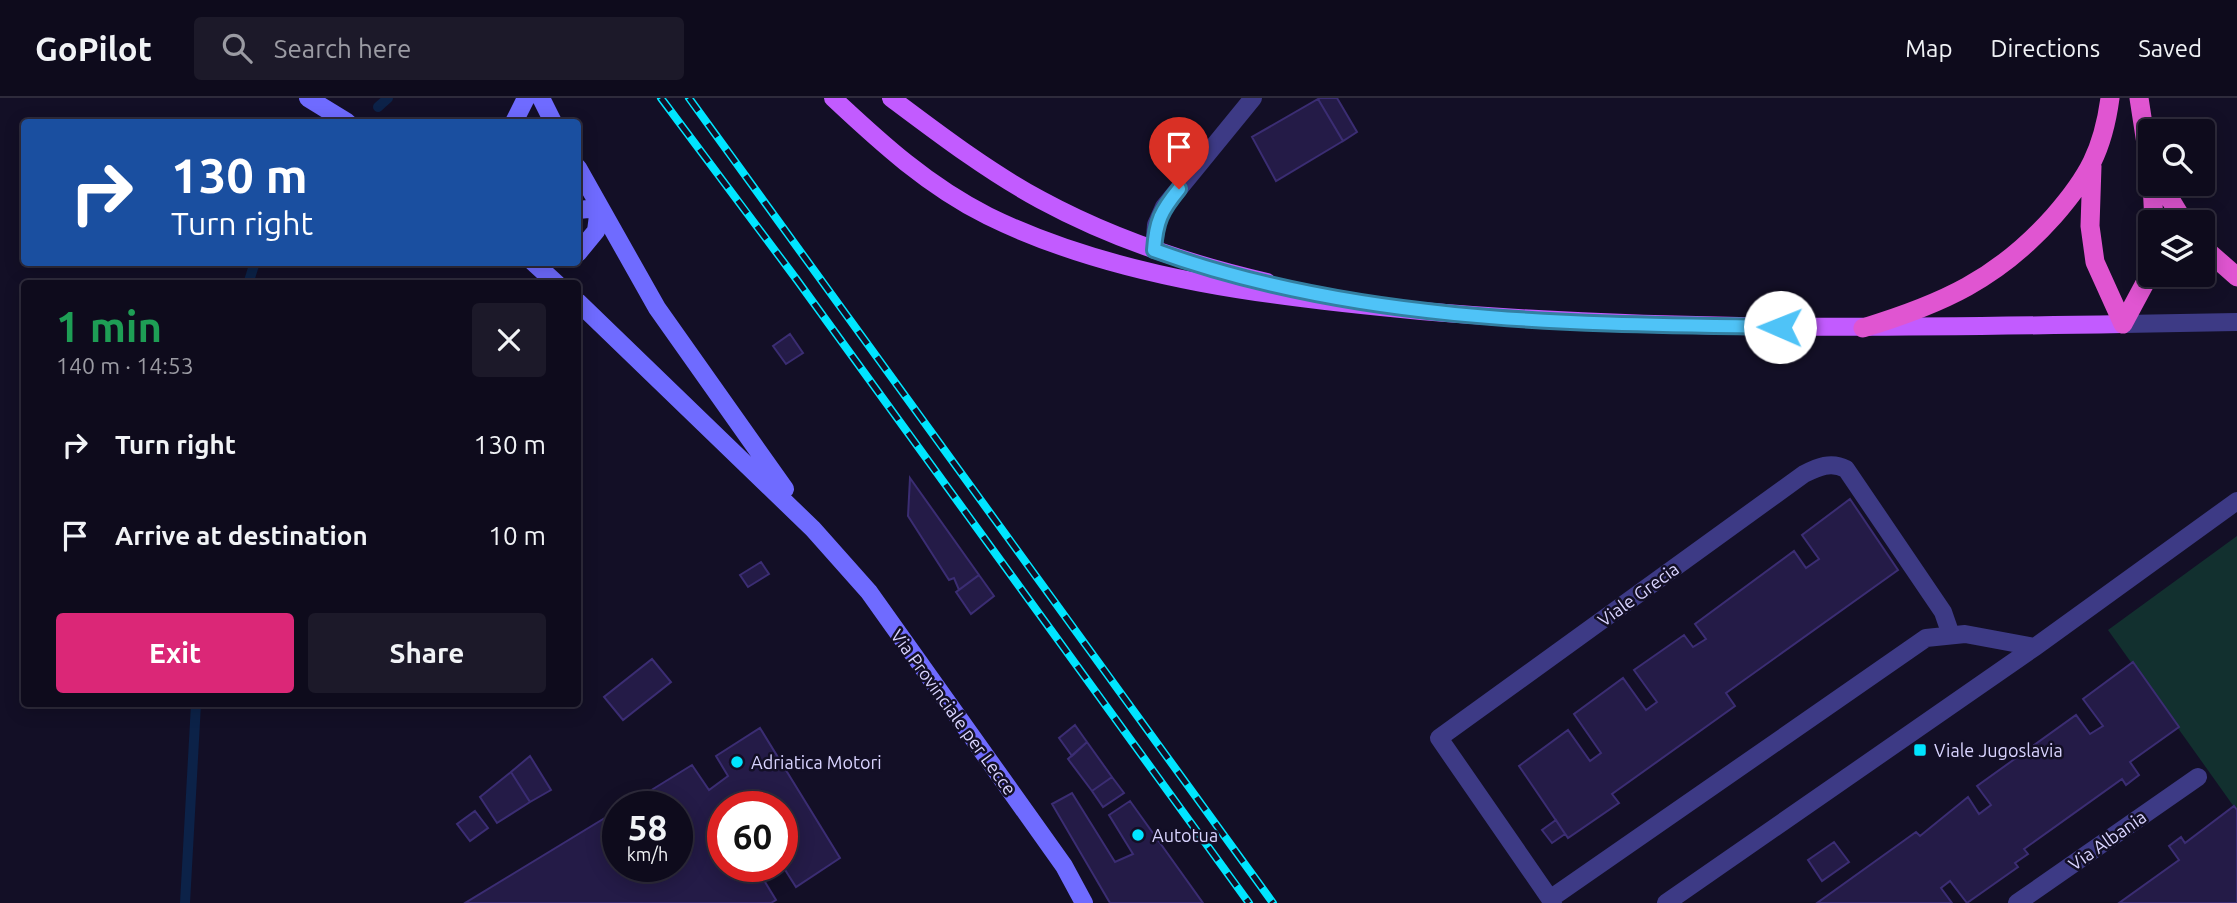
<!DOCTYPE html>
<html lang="en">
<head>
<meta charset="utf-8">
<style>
  body { margin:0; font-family:Ubuntu,sans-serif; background:#1c1929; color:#f1f3f6; height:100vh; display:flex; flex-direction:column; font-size:26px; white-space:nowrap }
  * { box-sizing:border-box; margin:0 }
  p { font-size:23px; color:#9b9ba3 }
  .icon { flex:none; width:38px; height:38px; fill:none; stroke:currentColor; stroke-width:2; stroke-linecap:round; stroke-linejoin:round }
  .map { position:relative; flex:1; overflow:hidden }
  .side { position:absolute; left:21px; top:182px; width:560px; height:427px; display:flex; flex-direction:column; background:#0e0b1c; border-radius:7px; box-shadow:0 4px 18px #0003,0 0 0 2px #2e2b3b }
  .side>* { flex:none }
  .guide { position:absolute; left:21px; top:21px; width:560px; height:147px; border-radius:7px; box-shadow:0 4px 18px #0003,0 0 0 2px #2e2b3b; background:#1a4fa0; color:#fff; overflow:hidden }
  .controls { position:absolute; left:2138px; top:21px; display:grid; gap:14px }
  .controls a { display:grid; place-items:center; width:77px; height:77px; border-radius:7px; background:#0e0b1c; box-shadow:0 4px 18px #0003,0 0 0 2px #2e2b3b; font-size:35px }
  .speed { position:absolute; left:602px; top:693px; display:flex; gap:14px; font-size:35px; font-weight:700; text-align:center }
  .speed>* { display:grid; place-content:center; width:91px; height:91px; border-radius:50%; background:#0e0b1c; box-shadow:0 4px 18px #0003,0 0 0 2px #2e2b3b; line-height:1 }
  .speed small { font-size:18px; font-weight:400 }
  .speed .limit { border:10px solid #d22; background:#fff; color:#111 }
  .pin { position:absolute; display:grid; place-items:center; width:60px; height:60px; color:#fff; margin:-72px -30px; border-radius:50% 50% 50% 0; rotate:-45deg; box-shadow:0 0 7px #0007 }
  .pin .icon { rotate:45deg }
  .me { position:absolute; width:77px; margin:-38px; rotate:271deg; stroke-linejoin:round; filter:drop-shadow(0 0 5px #0008) }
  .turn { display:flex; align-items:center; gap:24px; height:147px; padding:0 35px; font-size:32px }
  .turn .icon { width:91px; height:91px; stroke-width:2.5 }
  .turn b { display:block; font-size:49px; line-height:60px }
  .round { display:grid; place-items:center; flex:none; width:74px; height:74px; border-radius:7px; background:#1c1929 }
  .headline { display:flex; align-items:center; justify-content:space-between; height:119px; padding:0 35px }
  h1 { font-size:42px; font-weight:700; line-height:52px; color:#1e9e55 }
  .cta { display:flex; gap:14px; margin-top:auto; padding:14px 35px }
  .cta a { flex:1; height:80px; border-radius:7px; background:#db2777; color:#fff; font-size:28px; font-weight:700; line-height:80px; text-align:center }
  .cta a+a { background:#1c1929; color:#f1f3f6 }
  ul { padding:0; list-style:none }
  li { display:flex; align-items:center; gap:21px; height:91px; padding:0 35px }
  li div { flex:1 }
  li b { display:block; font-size:26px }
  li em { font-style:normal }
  header { display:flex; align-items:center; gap:42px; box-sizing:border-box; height:98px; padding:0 35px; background:#0e0b1c; border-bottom:2px solid #2e2b3b }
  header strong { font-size:33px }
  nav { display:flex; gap:38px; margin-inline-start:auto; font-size:24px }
  .search { width:490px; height:63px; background:#1c1929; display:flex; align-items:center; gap:18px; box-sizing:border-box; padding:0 24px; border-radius:7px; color:#9b9ba3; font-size:26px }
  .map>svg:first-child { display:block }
</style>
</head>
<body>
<header>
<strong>GoPilot</strong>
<div class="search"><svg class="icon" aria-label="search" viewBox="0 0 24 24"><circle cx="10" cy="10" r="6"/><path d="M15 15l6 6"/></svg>Search here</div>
<nav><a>Map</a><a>Directions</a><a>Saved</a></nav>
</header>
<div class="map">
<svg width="2237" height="805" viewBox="0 0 2237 805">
  <rect width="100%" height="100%" fill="#130f26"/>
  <path fill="#12302f" d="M2237 438V713L2108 532Z"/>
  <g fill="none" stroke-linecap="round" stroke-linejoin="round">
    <path stroke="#0c2248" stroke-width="10" d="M378 9 388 0
      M248 186 255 164
      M185 805 196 606"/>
  </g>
  <path fill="#241b47" stroke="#3b2d73" stroke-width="2" d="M1320 0H1337L1357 34 1343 43 1318 1Z
    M1318 1 1343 43 1276 83 1252 39Z
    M790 236 803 255 786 266 773 248Z
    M910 380 979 477 959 492 954 480 949 482 908 418Z
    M1850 401 1898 472 1726 595 1735 608 1612 696 1619 705 1568 740 1519 668 1568 632 1590 663 1601 655 1574 616 1623 580 1646 612 1657 604 1634 572 1684 537 1693 549 1706 541 1695 526 1794 453 1806 470 1819 461 1802 437Z
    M761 464 769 476 748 489 740 477Z
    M979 477 994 498 971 516 956 494Z
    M652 561 671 584 623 622 604 599Z
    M2133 564 2179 629 2130 664 2139 677 2126 687 2122 681 2024 751 2028 756 2015 765 2018 769 1967 805 1950 783 1941 790 1952 805H1817L1916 734 1920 738 1968 699 1979 716 1991 707 1977 688 2076 617 2090 636 2103 628 2083 601Z
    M1075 627 1087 644 1072 658 1059 640Z
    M760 630 840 760 796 789 782 767V709H723V768H780L762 779 776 802 771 805H465L618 712V768H677V709H624L692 667 709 692 728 678 716 658Z
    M1087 644 1112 679 1092 693 1068 661Z
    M530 658 551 692 530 704 511 674Z
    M511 674 530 704 497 725 480 699Z
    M1112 679 1124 695 1103 709 1092 693Z
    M1072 695 1115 764 1133 756 1109 717 1130 703 1203 805H1110L1052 706Z
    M2234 708 2237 712V805H2119L2179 762 2169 748 2181 739 2185 745Z
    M475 713 488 730 470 743 457 726Z
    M1556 722 1565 736 1552 745 1542 732Z
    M1834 744 1849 764 1822 783 1808 762Z"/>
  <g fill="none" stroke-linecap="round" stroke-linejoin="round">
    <path stroke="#3d3a85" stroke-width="18" d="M1154 152 1156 127 1164 109 1253 0"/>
    <path stroke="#3d3a85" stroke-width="18" d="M1550 801 1926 540 1965 536 2035 549
      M1553 805 1439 640 1804 376C1818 369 1831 363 1846 371L1943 514 1951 537
      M1666 805 2035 549 2237 403
      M2017 805 2198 679"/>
    <path stroke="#3d3a85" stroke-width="18" d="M2123 226 2237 224"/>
    <path stroke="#6f6bff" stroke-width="18" d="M308 0 347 24
      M541 0 553 24
      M514 24 526 0
      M578 70 657 210 785 391
      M578 112 599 110
      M578 155 596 133 599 110
      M533 164 557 186
      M578 204 813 431 869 494 1064 768 1084 805"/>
    <path stroke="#c25bff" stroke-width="18" d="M833 0C881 45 928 88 988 118 1118 182 1279 200 1421 213 1655 233 1889 230 2123 226
      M891 0C939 36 989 74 1041 102 1113 141 1189 166 1267 184"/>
    <path stroke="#e055d1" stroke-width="19" d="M2139 0 2151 78
      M2092 68 2090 128 2095 164 2123 226
      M2152 86 2154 124
      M2161 86 2184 124
      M2203 149 2237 179
      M2123 226 2145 185 2151 164
      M1863 230C1942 206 1998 181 2054 118 2088 79 2103 52 2110 0"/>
    <g stroke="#00e5ff" stroke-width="8">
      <path id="rail" d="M661 0 797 182 1249 805
        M689 0 1273 805"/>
    </g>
    <use href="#rail" stroke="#130f26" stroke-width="5" stroke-dasharray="16" stroke-linecap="butt"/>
  </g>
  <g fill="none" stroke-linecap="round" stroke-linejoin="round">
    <g stroke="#337fa1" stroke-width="18">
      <path id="route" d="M1179 91C1161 113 1156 123 1154 152 1354 225 1570 226 1780 229"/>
    </g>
    <use href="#route" stroke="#4fc3f7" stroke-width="12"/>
  </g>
  <g fill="#00e5ff" stroke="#130f26" stroke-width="2.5">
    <rect x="1913" y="645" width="14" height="14" rx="3.5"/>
    <circle cx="737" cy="664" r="7"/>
    <circle cx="1138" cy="737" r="7"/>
  </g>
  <g text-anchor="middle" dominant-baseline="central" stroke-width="5" stroke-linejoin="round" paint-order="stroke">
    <g font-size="18" fill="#d9d4ff" stroke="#130f26">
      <text transform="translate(1638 496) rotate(-36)">Viale Grecia</text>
      <text transform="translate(954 614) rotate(54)">Via Provinciale per Lecce</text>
      <text transform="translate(2107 742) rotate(-35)">Via Albania</text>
    </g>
    <g font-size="18" fill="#d9d4ff" stroke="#130f26" text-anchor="start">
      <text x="1934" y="652">Viale Jugoslavia</text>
      <text x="751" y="664">Adriatica Motori</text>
      <text x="1152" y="737">Autotua</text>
    </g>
  </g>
</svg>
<div class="controls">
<a><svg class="icon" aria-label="search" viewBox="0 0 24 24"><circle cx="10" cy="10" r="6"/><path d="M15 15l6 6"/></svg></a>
<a><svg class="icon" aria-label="layers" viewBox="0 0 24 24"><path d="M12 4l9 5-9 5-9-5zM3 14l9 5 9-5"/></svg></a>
</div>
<div class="speed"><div>58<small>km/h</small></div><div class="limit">60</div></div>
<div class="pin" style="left:1179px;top:91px;background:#d93025"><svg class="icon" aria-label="arrive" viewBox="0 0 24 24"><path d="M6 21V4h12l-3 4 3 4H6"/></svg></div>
<svg class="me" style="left:1780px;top:229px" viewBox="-20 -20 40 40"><circle r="19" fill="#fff"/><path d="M0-13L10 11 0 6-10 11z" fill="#4fc3f7"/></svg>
<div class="guide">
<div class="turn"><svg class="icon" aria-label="right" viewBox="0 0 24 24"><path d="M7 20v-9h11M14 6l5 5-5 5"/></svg><div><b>130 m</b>Turn right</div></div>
</div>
<section class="side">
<div class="headline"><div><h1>1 min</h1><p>140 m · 14:53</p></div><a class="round"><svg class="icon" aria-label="close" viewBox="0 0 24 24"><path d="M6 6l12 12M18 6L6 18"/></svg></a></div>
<ul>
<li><svg class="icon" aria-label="right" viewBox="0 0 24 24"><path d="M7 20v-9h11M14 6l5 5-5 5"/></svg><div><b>Turn right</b></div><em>130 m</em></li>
<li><svg class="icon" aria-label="arrive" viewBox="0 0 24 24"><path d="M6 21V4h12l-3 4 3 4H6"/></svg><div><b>Arrive at destination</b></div><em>10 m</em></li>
</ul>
<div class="cta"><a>Exit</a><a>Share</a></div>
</section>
</div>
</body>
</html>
